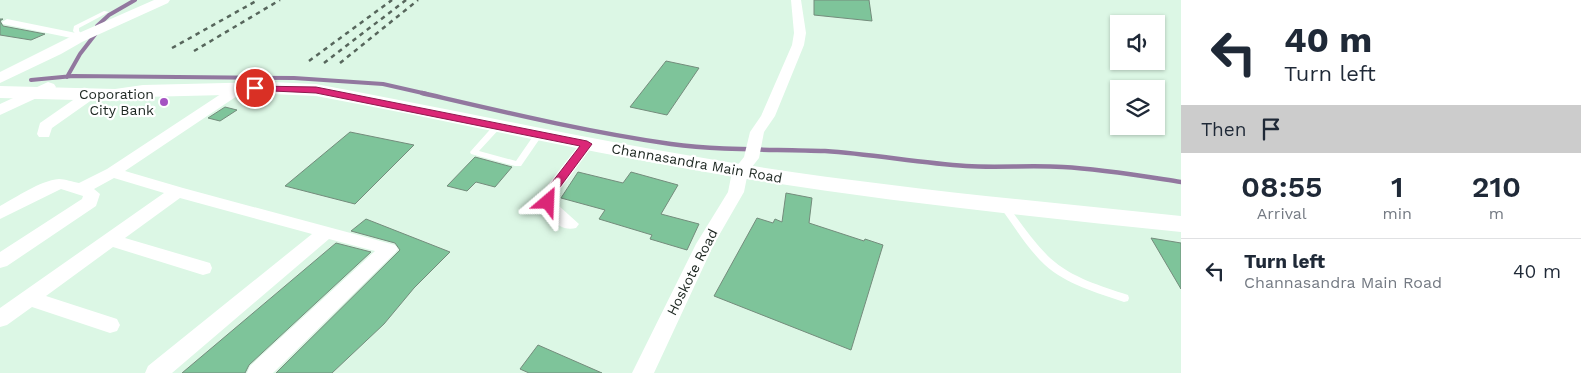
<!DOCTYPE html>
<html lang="en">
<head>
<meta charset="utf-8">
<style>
  body { margin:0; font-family:"Work Sans",sans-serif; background:#f6f6f7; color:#1f2937; height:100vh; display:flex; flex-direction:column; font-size:19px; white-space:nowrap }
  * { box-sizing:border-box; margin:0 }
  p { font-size:16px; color:#747a83 }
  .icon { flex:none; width:28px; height:28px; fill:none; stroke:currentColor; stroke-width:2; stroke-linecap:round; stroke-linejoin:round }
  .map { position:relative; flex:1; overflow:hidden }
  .sheet { display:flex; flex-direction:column; background:#fff; width:400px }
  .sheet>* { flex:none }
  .guide { background:#fff; color:#1f2937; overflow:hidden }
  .fabs { position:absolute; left:1110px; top:15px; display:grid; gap:10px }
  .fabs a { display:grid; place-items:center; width:55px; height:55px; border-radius:0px; background:#fff; box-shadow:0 1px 4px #0004; font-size:25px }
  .pin { position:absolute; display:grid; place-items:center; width:42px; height:42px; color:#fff; margin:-21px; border:2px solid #fff; border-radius:50%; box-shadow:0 1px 5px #0007 }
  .me { position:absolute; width:55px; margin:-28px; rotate:26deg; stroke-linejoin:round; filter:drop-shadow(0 0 4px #0008) }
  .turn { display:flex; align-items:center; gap:18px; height:105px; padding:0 20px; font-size:22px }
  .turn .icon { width:65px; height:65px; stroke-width:2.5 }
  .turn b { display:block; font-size:35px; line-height:42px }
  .then { display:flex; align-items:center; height:48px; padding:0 20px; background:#0003; gap:10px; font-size:19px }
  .eta { display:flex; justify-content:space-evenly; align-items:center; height:85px; text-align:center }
  .eta b { font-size:30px; font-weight:600; line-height:35px }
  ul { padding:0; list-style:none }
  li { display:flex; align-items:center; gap:15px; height:65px; padding:0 20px; border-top:1px solid #e0e1e3 }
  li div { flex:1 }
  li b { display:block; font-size:19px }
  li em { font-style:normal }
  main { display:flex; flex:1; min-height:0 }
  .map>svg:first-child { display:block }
</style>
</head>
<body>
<main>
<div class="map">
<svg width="1181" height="373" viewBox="0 0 1181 373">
  <rect width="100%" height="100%" fill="#dcf7e5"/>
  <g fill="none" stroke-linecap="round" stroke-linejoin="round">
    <path stroke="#92789f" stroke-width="4" d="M97 26 109 15 135 0
      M67 77 80 54 97 32
      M31 80 73 76 294 78 383 84 427 94"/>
    <path stroke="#92789f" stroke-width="4.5" d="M422 93C504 112 587 132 671 144 722 151 773 149 825 151 872 154 919 163 966 166 998 168 1030 165 1063 167 1102 169 1142 176 1181 182"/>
  </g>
  <path fill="#7ec49a" stroke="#748c7c" d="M814 0H869L872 21 814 15Z
    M0 19H3L0 21 3 26 45 34 31 40 0 35Z
    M666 61 699 68 667 115 630 107Z
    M225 107 237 110 220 121 208 118Z
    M350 132 414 145 355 204 285 186Z
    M475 157 512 167 495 187 476 182 467 191 447 186Z
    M578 172 623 183 631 172 678 185 661 214 699 224 687 250 650 239 652 235 599 219 605 210 561 198Z
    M786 193 812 198 809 223 864 241 865 239 883 245 851 350 714 296 757 218 773 223 775 219 782 222Z
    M366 219 450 252 414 288 384 324 332 373H276L400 250 395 243 351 231Z
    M1151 238 1181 243V289Z
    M336 243 371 252 249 365 245 373H182Z
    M538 345 602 373H529L520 369Z"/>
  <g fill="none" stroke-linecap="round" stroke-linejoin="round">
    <path fill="#fff" fill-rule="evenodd" d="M104 11 109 12 79 28V31L84 37 79 38 73 31 74 26Z
      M495 124H498L502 126 479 151 516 161 536 132H542L543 134 521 166H515L471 154 470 152Z
      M1003 202 1006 203C1020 222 1033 242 1050 258 1072 278 1101 286 1128 295L1129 298 1128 301 1124 302C1097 293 1066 284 1045 265 1027 248 1014 226 1000 207L998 205 1000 203Z"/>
    <path fill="#fff" fill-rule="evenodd" d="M791 0H801L806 33 804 45 775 116 764 132 759 158 748 172 744 192 714 244 654 373H632L696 244 728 192 732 172 744 157 750 132 761 116 792 45 794 33Z
      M7 19 81 34 87 37 81 40 3 24 2 22Z
      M238 85 245 89 243 92 125 171 183 188 395 245 398 249 395 253 273 373H247L250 366 375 251 329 239 172 373H145L148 366 312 234 180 198 125 238 210 263 212 268 210 273 203 275 113 247 46 296 117 319 120 325 117 331 110 333 32 307 7 325 0 327V308L164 193 114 178 94 189 100 194 96 206 7 266 0 268V252L82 199 83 196 61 189 0 219V206C17 197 39 181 59 179 65 179 73 182 79 183L107 169 233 86Z
      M91 90 98 94 96 97 52 128 49 137H39L37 134 40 123 86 91Z
      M587 140 592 141 594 144 556 195 559 206 579 224 576 228C558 233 541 212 540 195L582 141Z"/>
    <path fill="#fff" fill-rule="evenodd" d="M154 0H170L168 3 82 42 61 54 0 83V72L72 36Z
      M48 82 54 84 56 87 54 90 0 115V104Z"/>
    <path fill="#fff" fill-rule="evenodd" d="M271 82 316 84C457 110 598 142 740 164 886 187 1034 201 1181 216V232C1016 215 851 198 688 169 563 147 440 119 316 96L271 94 143 97 115 101 0 98V86L115 89 143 85Z"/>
    <path stroke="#57665c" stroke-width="2.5" stroke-dasharray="4.5 4.5" stroke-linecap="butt" d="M172 48 258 0
      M194 51 280 0
      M309 61 392 0
      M324 63 406 0
      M340 63 418 0"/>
  </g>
  <path fill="#db2777" stroke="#8e194d" d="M255 86 316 87 587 141 592 144 554 195 552 205 548 206 542 202 543 194 580 146 316 93 251 90V87Z"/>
  <circle fill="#a553c2" stroke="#fff" stroke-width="2" cx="164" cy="102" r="5"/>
  <g text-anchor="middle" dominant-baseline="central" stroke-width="4.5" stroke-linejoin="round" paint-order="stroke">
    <g font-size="14" fill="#1c2620" stroke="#fff" text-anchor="end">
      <text x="154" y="94">Coporation<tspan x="154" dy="16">City Bank</tspan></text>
    </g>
    <g font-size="14" fill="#1c2620" stroke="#fff">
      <text transform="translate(697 163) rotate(10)">Channasandra Main Road</text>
      <text transform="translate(692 272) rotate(-63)">Hoskote Road</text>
    </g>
  </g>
</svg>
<div class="fabs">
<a><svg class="icon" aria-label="sound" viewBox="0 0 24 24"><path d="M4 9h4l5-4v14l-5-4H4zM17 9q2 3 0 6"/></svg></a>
<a><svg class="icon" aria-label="layers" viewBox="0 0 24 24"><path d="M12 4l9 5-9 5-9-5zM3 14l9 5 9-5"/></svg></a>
</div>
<div class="pin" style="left:255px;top:88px;background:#d93025"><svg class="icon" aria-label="arrive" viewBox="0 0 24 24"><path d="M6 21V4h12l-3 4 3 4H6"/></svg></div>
<svg class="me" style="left:548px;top:202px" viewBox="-20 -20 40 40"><path d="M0-17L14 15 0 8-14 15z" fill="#db2777" stroke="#fff" stroke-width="4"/></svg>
</div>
<section class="sheet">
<div class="guide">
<div class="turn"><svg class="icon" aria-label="left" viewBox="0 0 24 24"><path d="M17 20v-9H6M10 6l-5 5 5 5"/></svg><div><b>40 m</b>Turn left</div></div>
<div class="then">Then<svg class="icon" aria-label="arrive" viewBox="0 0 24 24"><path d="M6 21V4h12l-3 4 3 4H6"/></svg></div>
</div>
<div class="eta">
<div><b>08:55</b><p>Arrival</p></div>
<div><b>1</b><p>min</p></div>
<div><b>210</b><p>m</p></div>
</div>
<ul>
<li><svg class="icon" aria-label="left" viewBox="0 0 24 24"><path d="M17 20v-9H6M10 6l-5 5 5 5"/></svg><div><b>Turn left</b><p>Channasandra Main Road</p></div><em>40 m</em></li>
</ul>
</section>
</main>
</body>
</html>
